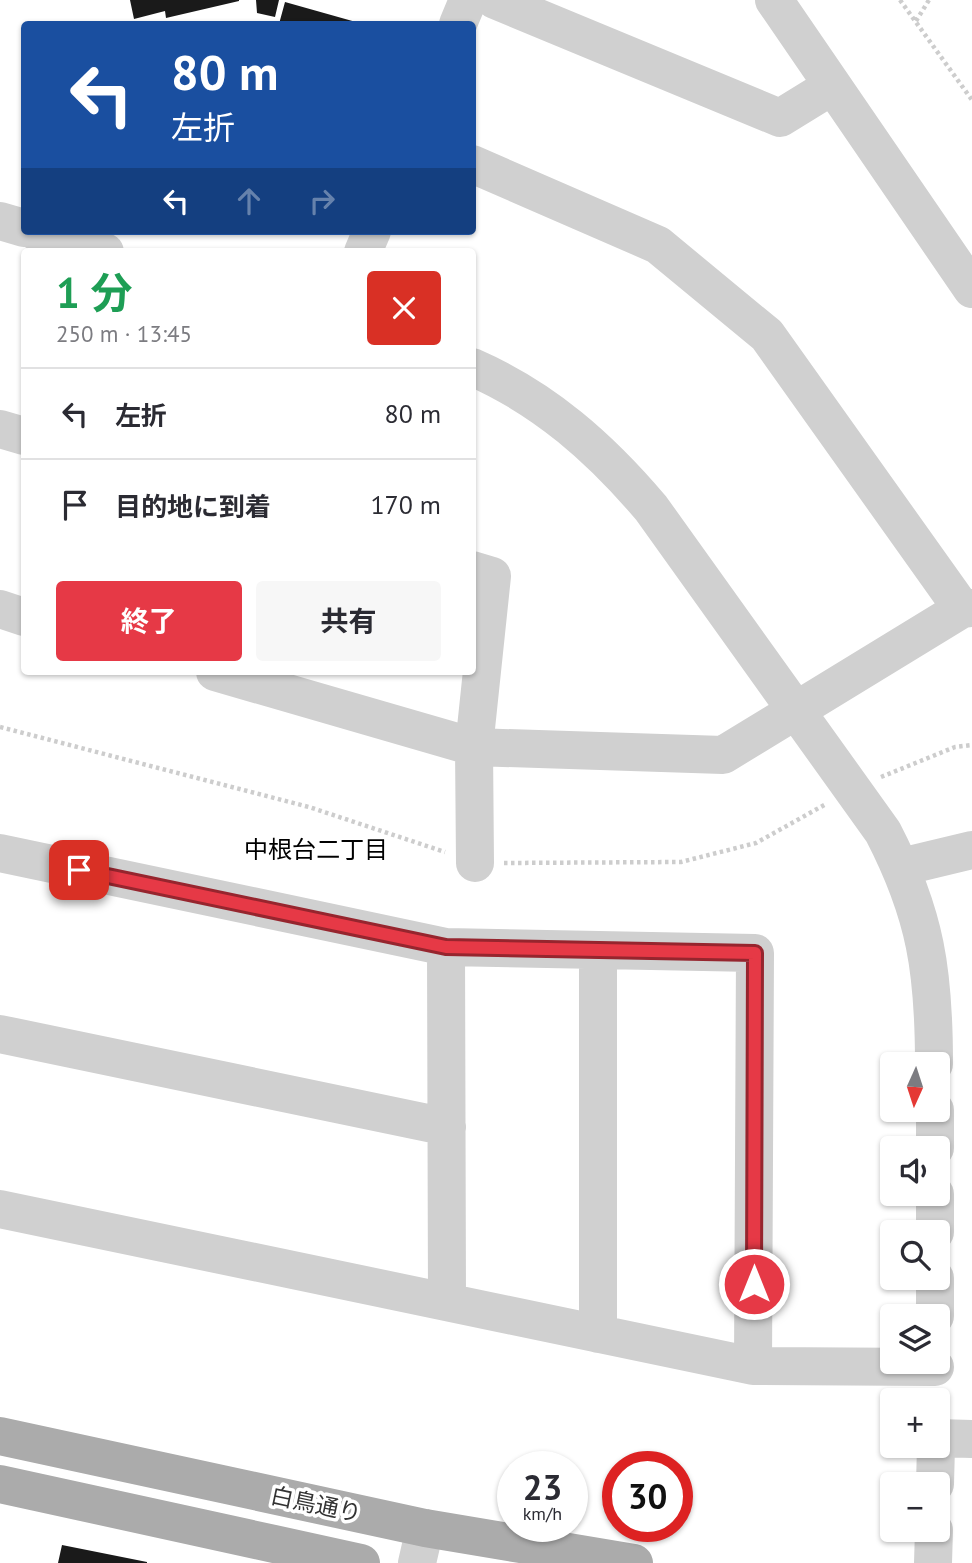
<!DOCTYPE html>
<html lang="ja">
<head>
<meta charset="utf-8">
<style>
  body { margin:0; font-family:"PT Sans","Noto Sans JP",sans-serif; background:#f7f7f7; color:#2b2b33; height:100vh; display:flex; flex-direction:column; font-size:26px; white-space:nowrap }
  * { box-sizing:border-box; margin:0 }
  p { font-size:23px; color:#7c7c81 }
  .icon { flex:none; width:38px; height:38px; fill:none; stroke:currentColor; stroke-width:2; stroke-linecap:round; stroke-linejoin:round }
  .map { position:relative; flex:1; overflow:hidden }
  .side { position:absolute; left:21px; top:248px; width:455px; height:427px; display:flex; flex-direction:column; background:#fff; border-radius:7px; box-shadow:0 2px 5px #0004 }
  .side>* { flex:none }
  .banner { position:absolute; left:21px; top:21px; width:455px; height:214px; border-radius:7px; box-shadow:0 2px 5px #0004; background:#1a4fa0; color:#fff; overflow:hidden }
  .needle { width:46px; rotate:183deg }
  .tools { position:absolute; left:880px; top:1052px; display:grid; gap:14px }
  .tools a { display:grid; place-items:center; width:70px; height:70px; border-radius:7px; background:#fff; box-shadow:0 2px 5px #0004; font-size:35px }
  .speed { position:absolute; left:497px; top:1451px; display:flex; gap:14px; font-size:35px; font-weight:700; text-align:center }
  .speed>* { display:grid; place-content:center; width:91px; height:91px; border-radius:50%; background:#fff; box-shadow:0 2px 5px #0004; line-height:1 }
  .speed small { font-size:18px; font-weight:400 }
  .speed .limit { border:10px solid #d22; background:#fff; color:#111 }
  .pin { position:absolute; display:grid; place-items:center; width:60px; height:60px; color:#fff; margin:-30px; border-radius:14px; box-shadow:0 4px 10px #0006 }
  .me { position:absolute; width:77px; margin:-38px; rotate:0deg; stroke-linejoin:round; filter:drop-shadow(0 0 5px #0008) }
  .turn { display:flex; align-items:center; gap:24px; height:147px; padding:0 35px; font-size:32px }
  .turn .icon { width:91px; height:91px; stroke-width:2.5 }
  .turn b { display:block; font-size:49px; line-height:60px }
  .lanes { display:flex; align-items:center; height:66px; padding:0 35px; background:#0003; justify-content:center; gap:35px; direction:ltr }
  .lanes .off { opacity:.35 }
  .round { display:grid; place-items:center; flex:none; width:74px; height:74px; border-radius:7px; background:#f7f7f7 }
  .headline { display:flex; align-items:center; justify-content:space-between; height:119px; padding:0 35px }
  h1 { font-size:42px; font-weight:700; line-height:52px; color:#1e9e55 }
  .cta { display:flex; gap:14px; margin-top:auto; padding:14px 35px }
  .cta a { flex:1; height:80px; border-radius:7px; background:#e63946; color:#fff; font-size:28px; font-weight:700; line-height:80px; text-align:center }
  .cta a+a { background:#f7f7f7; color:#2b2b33 }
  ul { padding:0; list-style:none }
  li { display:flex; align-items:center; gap:21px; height:91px; padding:0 35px; border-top:2px solid #e1e1e2 }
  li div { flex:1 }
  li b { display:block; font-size:26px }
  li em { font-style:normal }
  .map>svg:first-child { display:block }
</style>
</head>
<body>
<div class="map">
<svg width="972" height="1563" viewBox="0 0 972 1563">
  <rect width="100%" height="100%" fill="#fff"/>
  <path fill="#1a1a1a" d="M130 0H239V1L166 18 165 11 134 19Z
    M256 0H279L275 17 257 13Z
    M285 2 363 24H279Z
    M62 1545 147 1562V1563H58Z"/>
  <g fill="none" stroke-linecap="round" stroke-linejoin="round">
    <path stroke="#cdcdcd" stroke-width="4.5" stroke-dasharray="3.5 3.5" stroke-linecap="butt" d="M900 0 972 100
      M916 21 929 0
      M0 727 309 807 445 852
      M881 777 955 747 972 745
      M504 863 681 862 756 843 826 804"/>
    <path stroke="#d0d0d0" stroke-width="38" d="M495 0 780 118 832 86
      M774 0 972 289
      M458 24 468 0
      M472 164 658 245 767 335 962 609
      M0 221 24 228
      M35 231 105 252
      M363 252 372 231
      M472 367C545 399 600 448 651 508L883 832C926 915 934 972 934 1064
      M0 429 24 436
      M472 570 492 576 474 747 475 863
      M0 609 24 617
      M215 672 474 747 723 755 962 609 972 608
      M0 853 446 947 755 953 753 1366
      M901 867 972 850
      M446 947 447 1302
      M598 950V1334
      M0 1034 447 1127
      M935 1110V1148
      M935 1194V1232
      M0 1209 753 1366 935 1367
      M935 1278V1316
      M938 1438 972 1439
      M935 1484 936 1446
      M417 1563 425 1528
      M933 1563 934 1530"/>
    <path stroke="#ababab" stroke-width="38" d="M0 1436 425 1528 634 1563
      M0 1484 361 1563"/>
  </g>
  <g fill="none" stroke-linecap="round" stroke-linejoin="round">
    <g stroke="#96252e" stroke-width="18">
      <path id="route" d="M79 870 446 947 755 953 754 1284"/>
    </g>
    <use href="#route" stroke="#e63946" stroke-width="12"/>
  </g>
  <g text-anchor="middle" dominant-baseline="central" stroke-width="7" stroke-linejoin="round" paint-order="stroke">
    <g font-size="23" fill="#333" stroke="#fff">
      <text transform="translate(316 1504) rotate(12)">白鳥通り</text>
    </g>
    <g font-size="24" fill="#000" stroke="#fff">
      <text x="316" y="849">中根台二丁目</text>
    </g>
  </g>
</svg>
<div class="tools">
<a><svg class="needle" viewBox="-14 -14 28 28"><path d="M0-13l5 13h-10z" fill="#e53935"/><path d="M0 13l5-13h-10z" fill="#7c7c81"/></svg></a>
<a><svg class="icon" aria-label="sound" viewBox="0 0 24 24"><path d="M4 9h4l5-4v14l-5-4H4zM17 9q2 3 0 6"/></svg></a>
<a><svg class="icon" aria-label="search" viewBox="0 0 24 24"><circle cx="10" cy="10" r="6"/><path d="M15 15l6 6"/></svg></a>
<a><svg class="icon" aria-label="layers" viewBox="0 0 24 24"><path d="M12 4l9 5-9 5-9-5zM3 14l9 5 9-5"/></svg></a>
<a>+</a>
<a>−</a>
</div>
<div class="speed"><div>23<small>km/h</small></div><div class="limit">30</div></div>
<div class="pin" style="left:79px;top:870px;background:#d93025"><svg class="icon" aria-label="arrive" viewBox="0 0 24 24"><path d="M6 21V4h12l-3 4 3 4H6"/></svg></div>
<svg class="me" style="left:754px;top:1284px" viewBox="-20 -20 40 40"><circle r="17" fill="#e63946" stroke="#fff" stroke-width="3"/><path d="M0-11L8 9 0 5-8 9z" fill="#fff"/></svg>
<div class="banner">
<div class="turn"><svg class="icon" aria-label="left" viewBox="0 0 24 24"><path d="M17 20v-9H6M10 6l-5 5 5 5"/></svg><div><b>80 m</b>左折</div></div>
<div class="lanes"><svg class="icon" aria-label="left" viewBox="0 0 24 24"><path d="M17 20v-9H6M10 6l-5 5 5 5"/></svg><svg class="icon off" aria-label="ahead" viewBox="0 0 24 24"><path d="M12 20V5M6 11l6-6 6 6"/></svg><svg class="icon off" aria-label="right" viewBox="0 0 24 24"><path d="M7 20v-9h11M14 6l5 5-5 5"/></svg></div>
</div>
<section class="side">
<div class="headline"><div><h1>1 分</h1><p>250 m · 13:45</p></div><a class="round" style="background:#d93025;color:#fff"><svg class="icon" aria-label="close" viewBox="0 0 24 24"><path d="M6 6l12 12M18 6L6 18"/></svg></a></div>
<ul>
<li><svg class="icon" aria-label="left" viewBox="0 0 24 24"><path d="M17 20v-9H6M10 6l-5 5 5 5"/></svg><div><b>左折</b></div><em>80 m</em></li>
<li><svg class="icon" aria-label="arrive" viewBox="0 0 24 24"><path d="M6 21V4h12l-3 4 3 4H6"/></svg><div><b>目的地に到着</b></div><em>170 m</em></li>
</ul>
<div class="cta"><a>終了</a><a>共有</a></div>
</section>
</div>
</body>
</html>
